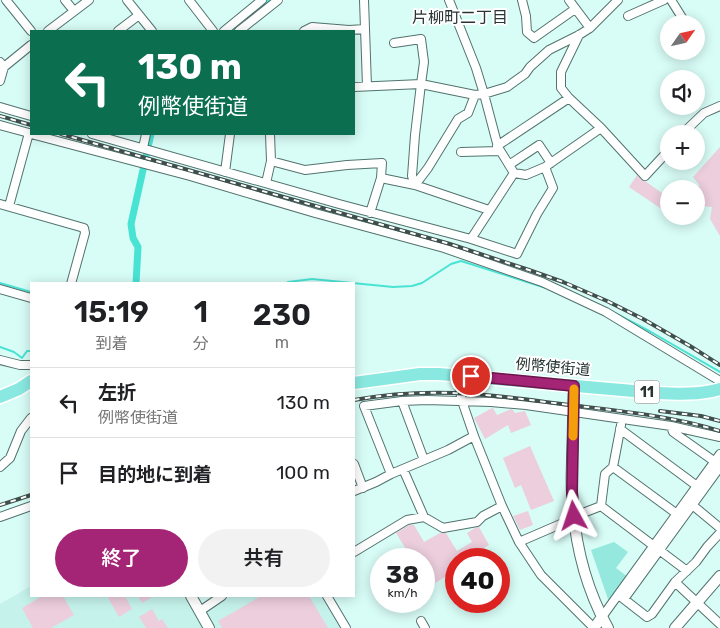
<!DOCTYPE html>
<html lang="ja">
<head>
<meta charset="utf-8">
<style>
  body { margin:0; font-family:Rubik,"Noto Sans JP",sans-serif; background:#f2f2f2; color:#202124; height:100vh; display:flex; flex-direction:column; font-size:19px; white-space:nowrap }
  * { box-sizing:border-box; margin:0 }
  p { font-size:16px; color:#757577 }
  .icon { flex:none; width:28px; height:28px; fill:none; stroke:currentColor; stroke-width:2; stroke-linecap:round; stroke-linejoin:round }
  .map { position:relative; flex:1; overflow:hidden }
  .drawer { position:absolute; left:30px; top:282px; width:325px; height:315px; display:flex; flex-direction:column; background:#fff; border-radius:0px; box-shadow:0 2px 12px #0003 }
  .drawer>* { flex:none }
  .guide { position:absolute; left:30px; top:30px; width:325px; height:105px; border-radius:0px; box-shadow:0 2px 12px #0003; background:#0b6e4f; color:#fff; overflow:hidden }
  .needle { width:32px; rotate:56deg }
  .buttons { position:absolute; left:660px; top:15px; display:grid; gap:10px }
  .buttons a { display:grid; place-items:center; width:45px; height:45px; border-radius:50%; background:#fff; box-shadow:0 2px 12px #0003; font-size:25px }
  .speed { position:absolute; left:370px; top:548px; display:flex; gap:10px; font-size:25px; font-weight:700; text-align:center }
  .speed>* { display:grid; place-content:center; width:65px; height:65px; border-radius:50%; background:#fff; box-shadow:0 2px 12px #0003; line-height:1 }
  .speed small { font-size:12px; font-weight:400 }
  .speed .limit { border:8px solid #d22; background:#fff; color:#111 }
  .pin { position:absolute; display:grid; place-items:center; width:42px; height:42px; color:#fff; margin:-21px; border:2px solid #fff; border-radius:50%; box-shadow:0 1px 5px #0007 }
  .me { position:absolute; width:55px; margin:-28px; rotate:355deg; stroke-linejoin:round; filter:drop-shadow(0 0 4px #0008) }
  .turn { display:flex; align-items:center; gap:18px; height:105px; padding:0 25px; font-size:22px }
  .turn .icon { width:65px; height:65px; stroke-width:2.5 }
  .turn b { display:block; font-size:35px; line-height:42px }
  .eta { display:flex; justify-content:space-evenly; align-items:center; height:85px; text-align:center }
  .eta b { font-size:30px; font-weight:600; line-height:35px }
  .cta { display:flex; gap:10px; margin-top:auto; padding:10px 25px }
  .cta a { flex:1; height:58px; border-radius:30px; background:#a42475; color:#fff; font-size:20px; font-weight:600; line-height:58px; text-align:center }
  .cta a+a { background:#f2f2f2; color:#202124 }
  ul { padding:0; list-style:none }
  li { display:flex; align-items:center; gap:15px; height:70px; padding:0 25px; border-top:1px solid #e0e0e0 }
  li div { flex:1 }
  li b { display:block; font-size:19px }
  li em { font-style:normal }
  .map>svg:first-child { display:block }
</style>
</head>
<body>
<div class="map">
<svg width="720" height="628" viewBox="0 0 720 628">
  <rect width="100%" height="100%" fill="#d8fcf6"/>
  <path fill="#c5f3ec" d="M31 586V596H187L205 628H0V604Z
    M229 596H324L342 628H214L205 613Z"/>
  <path fill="#95e8dd" d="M614 542 628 552 616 568 628 577 609 602 591 550Z"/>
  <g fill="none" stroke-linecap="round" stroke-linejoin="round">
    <path stroke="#49e3d4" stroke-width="2" d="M0 283 31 292
      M286 284 288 282 312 279 393 287 412 286 422 283 451 264 461 261 546 288
      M615 313 651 332 720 372
      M0 347 14 352 22 358 27 351H31"/>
    <path stroke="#49e3d4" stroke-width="7" d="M232 31 270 0
      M136 284 138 247 133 238 131 224 151 134"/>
  </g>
  <path fill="#eccedd" d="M720 147V236L710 219 712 207 699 206 698 203 696 204V186H700L693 177Z
    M637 175 641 180 645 181 669 198V214L629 187Z
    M492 408H493L497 415 511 409 513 410 515 413 525 411 531 425 511 433 508 425 485 439 474 418Z
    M530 446 554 501 531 510 521 485 515 488 503 458Z
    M528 511 533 525 520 530 513 516Z
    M409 525H414L424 542 440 533H446L457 551 472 542 467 533 475 528 479 527 489 545 465 559H456V570L429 587 424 578V559H412L396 533Z
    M42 596H63L74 615 51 628H33L22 608Z
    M107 596H125L132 609 119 617Z
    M138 596H154L142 603Z
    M261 596H309L328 628H222L218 621Z
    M152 609 159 621 162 619 168 628H146L139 617Z"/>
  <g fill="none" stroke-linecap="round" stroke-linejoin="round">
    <g stroke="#52736e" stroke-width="10">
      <path id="minor" d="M6 0 31 31
        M65 0 74 11
        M127 0 152 31
        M189 0 213 31
        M364 0 367 86
        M449 0 476 68 484 94 498 147 514 173 526 175 545 167 601 128 645 176 669 150
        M522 0 526 16 527 32 534 38 575 9
        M569 0 590 28
        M671 0 686 24
        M628 16 664 0
        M48 31 89 0
        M118 31 139 15
        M224 31 262 0
        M239 31 278 0
        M304 31 312 27 349 30 365 29
        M579 35 561 72V88L569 98 601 128
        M0 62 4 67 31 45
        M0 81 4 67
        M354 87 421 84 424 62 421 39 394 43
        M0 107 31 116
        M0 125 29 133
        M31 134 190 176 315 213 444 248 542 282 606 312 720 381
        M92 134 339 204 471 239 517 254 537 214 553 188 545 167
        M682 134 704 113 720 106
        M497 146 569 98
        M143 148 146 134
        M461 152 500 151
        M271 161 305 170 347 165 382 163 381 178 370 213
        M509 165 539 145 551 163
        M225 172 230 134
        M381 178 415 185 489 210
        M266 183 271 161 270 134
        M415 185 412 176 415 135 421 84 475 95 484 94 507 87 525 74 530 67 549 50 579 35 590 28 618 0
        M415 185 428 168 458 119 468 113 475 95
        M0 204 84 228 85 233 71 284
        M9 206 29 133 31 134
        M471 239 514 173
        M0 289 31 298
        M0 360 20 365H31
        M457 375 462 401 474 436 502 506 519 542 541 575 594 628
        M402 401 424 460
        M671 426 673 432 718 464
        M620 429 697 486
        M354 464 363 488
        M0 467 10 458 21 431 31 418
        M613 467 677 514
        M403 469 424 517
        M391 474 364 406 402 401 427 400 491 402 526 405 671 426 720 437
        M354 491 376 482 391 474 448 450 474 436
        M690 503 720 528
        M601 506 687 571
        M601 506 605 474 613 467 621 425
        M574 516 583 513 601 506
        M0 517 31 506
        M519 542 563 523 574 520
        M354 552 407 520 424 517 443 528 477 522 483 516 502 506
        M675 582 720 624
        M327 596 346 628
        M620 596 647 617 652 614 675 582 696 562 707 547 720 533
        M624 599 720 467
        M200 611 222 596
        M602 617 720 454
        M421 621 425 628"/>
    </g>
    <g stroke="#52736e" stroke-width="12">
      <path id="tertiary" d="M574 386C573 410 573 434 572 458 572 470 571 481 572 493 574 539 585 587 608 628
        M191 596 209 628
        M594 628 602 617
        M675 628 720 576"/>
    </g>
    <g stroke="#fff" stroke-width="15">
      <path id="primary" d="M354 383 420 374H439L656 393C678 394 699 395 720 389
        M0 397 19 389 31 381"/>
    </g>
    <use href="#minor" stroke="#fff" stroke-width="8"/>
    <use href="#tertiary" stroke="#fff" stroke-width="10"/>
    <use href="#primary" stroke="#89e9e0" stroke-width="12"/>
    <g stroke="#3e4f4c" stroke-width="4">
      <path id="rail" d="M0 116 31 125
        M61 134 450 244 529 270 563 282 607 301 643 319 690 346 720 365
        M354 400C393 393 432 391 471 394 504 396 537 401 570 405 620 411 672 416 720 431
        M660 411 701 416 720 421
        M0 505 31 495"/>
    </g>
    <use href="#rail" stroke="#fff" stroke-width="2" stroke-dasharray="5.5" stroke-linecap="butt"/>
  </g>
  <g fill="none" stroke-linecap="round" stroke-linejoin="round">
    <g stroke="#6b174c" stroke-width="12">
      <path id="route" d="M471 376 574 386 572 492 574 516"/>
    </g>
    <use href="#route" stroke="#a42475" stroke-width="9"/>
    <path stroke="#f59e0b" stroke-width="9" d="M573 436 574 389"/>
  </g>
  <g text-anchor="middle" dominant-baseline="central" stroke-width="4" stroke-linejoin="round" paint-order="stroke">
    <rect fill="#fff" stroke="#687270" stroke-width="1" x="634.5" y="380.5" width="25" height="23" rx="4"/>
    <g font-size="14" font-weight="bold" fill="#273533">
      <text x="647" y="392">11</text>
    </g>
    <g font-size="15" fill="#273533" stroke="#fff">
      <text transform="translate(553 367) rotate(5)">例幣使街道</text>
    </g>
    <g font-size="16" fill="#273533" stroke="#fff">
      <text x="460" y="17">片柳町二丁目</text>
    </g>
  </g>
</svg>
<div class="buttons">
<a><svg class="needle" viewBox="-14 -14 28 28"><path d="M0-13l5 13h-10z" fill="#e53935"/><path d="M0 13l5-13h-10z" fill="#757577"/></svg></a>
<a><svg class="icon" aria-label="sound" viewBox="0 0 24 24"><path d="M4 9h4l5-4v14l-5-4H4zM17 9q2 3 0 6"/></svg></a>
<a>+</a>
<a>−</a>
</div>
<div class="speed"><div>38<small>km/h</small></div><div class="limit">40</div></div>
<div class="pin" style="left:471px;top:376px;background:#d93025"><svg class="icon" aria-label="arrive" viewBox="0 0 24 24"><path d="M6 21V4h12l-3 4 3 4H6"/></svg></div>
<svg class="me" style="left:574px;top:516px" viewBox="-20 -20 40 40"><path d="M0-17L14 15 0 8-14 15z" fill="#a42475" stroke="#fff" stroke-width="4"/></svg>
<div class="guide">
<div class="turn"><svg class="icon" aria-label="left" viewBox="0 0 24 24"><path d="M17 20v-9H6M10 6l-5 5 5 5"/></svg><div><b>130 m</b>例幣使街道</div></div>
</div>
<section class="drawer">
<div class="eta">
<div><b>15:19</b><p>到着</p></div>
<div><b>1</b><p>分</p></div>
<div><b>230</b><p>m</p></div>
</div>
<ul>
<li><svg class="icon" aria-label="left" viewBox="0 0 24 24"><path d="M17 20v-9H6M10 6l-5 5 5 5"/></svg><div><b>左折</b><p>例幣使街道</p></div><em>130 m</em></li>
<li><svg class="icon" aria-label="arrive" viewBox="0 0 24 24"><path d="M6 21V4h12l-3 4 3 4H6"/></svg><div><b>目的地に到着</b></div><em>100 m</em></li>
</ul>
<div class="cta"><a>終了</a><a>共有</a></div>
</section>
</div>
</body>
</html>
